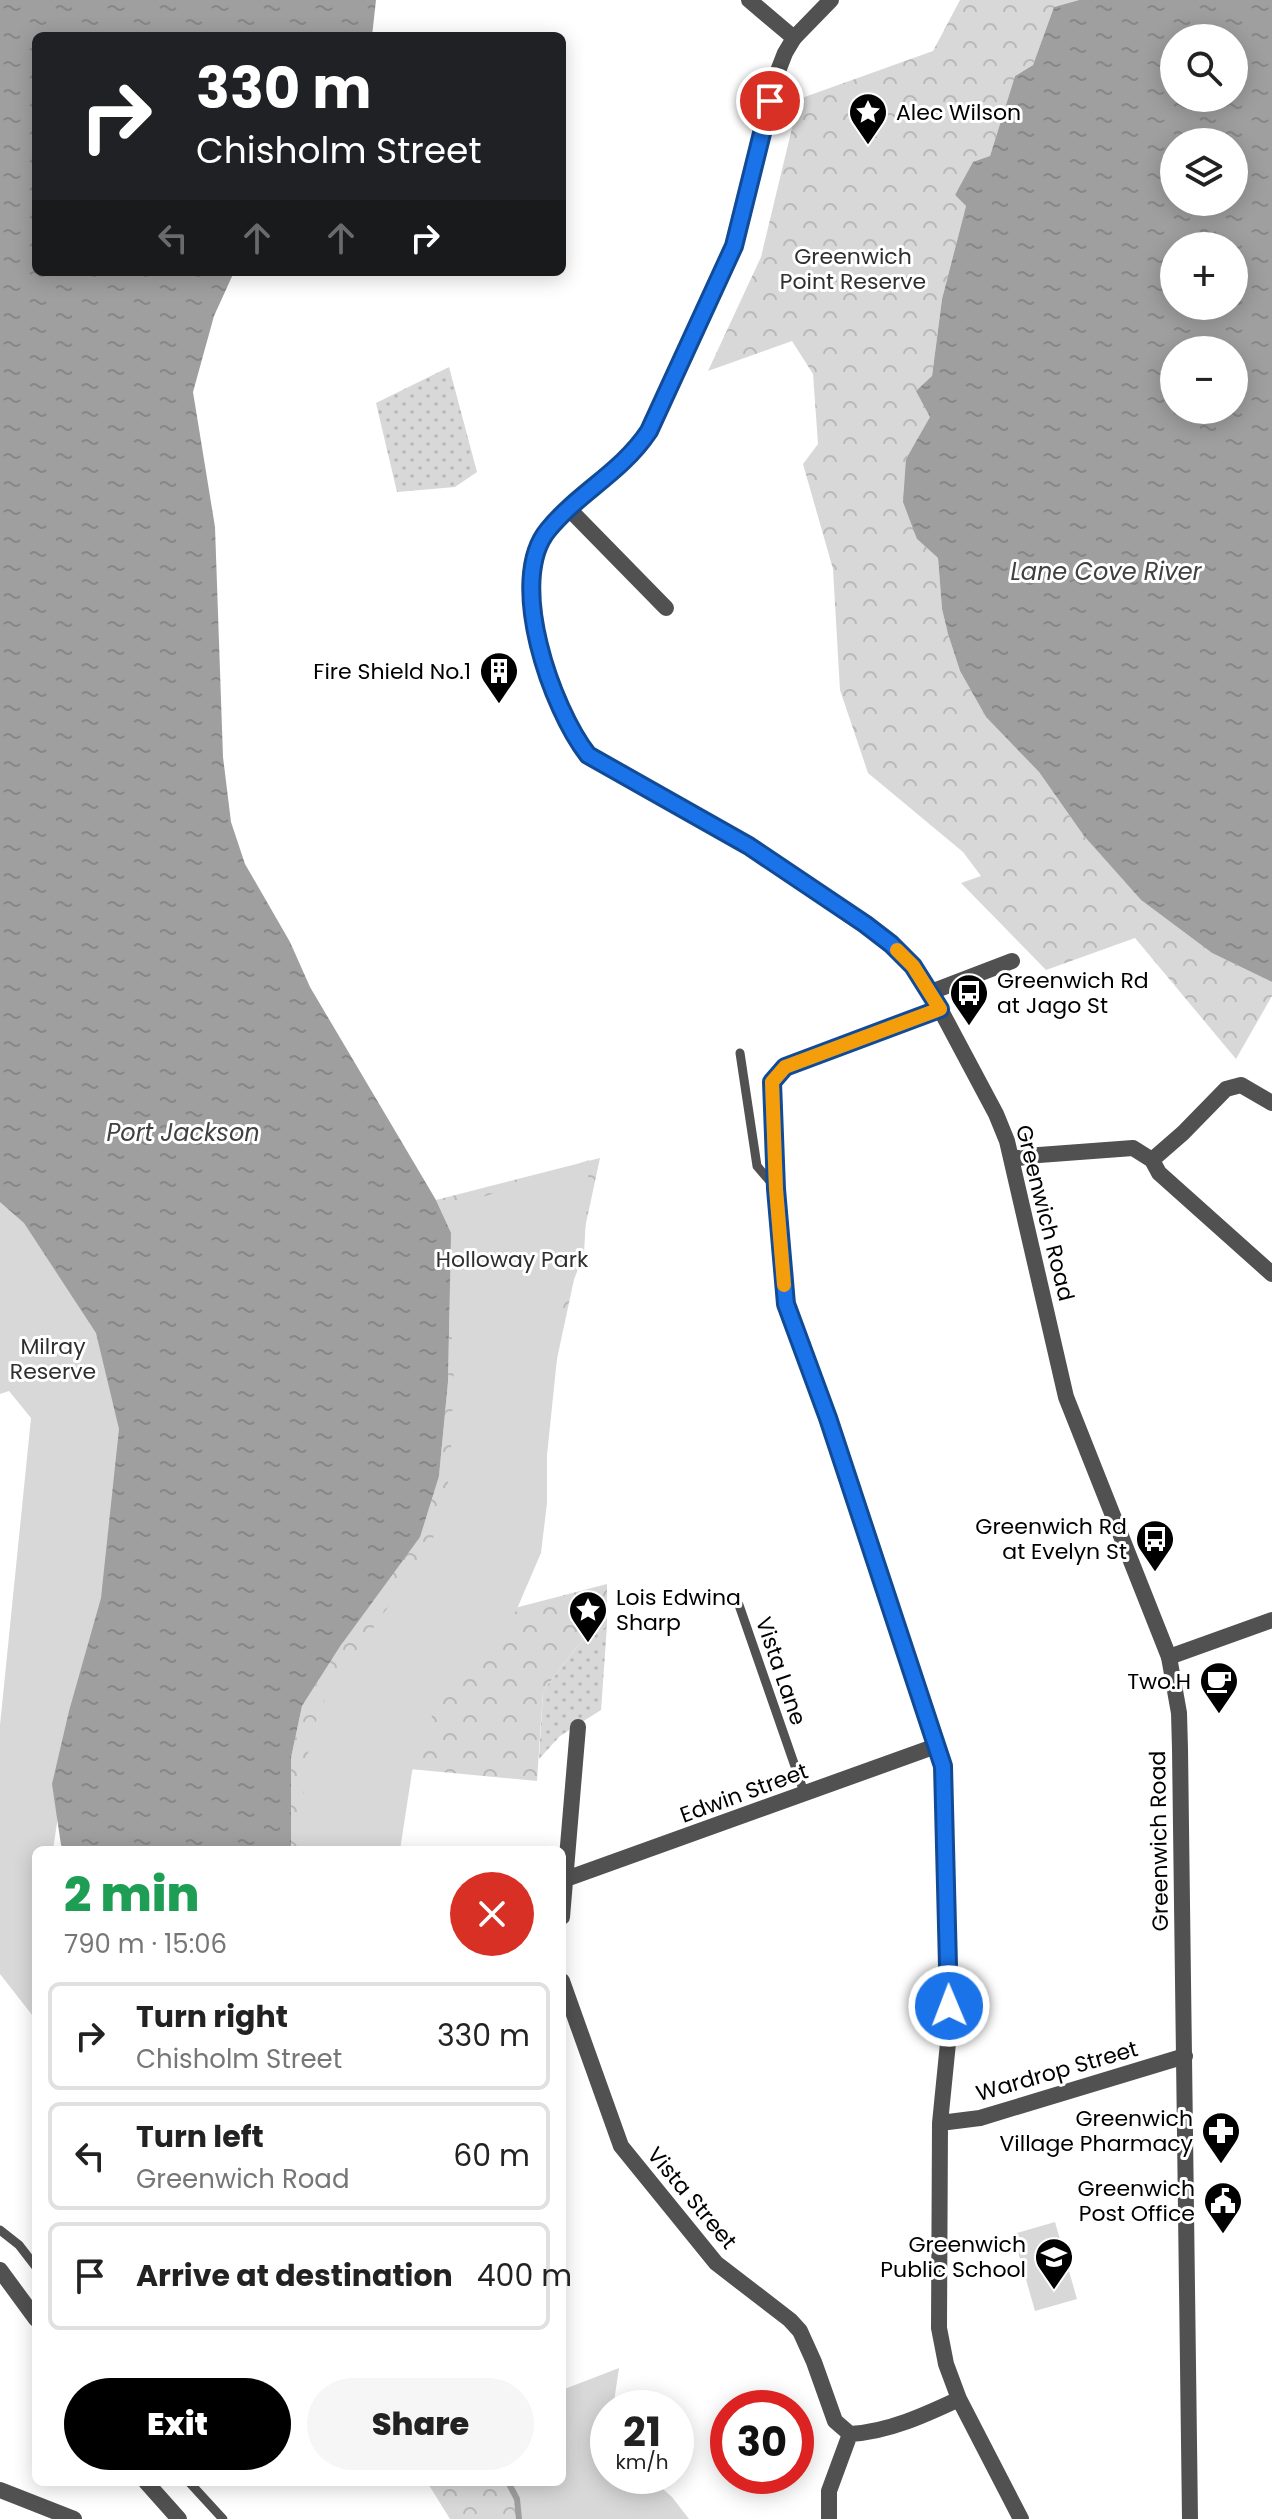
<!DOCTYPE html>
<html lang="en">
<head>
<meta charset="utf-8">
<style>
  body { margin:0; font-family:Poppins,sans-serif; background:#f6f6f6; color:#222; height:100vh; display:flex; flex-direction:column; font-size:30px; white-space:nowrap }
  * { box-sizing:border-box; margin:0 }
  p { font-size:26px; color:#767676 }
  .icon { flex:none; width:44px; height:44px; fill:none; stroke:currentColor; stroke-width:2; stroke-linecap:round; stroke-linejoin:round }
  .map { position:relative; flex:1; overflow:hidden }
  .side { position:absolute; left:32px; top:1846px; width:534px; height:640px; display:flex; flex-direction:column; background:#fff; border-radius:12px; box-shadow:0 4px 20px #0003 }
  .side>* { flex:none }
  .top-card { position:absolute; left:32px; top:32px; width:534px; height:244px; border-radius:12px; box-shadow:0 4px 20px #0003; background:#202124; color:#fff; overflow:hidden }
  .tools { position:absolute; left:1160px; top:24px; display:grid; gap:16px }
  .tools a { display:grid; place-items:center; width:88px; height:88px; border-radius:50%; background:#fff; box-shadow:0 4px 20px #0003; font-size:40px }
  .speed { position:absolute; left:590px; top:2390px; display:flex; gap:16px; font-size:40px; font-weight:700; text-align:center }
  .speed>* { display:grid; place-content:center; width:104px; height:104px; border-radius:50%; background:#fff; box-shadow:0 4px 20px #0003; line-height:1 }
  .speed small { font-size:20px; font-weight:400 }
  .speed .limit { border:12px solid #d22; background:#fff; color:#111 }
  .pin { position:absolute; display:grid; place-items:center; width:68px; height:68px; color:#fff; margin:-34px; border:4px solid #fff; border-radius:50%; box-shadow:0 2px 8px #0007 }
  .me { position:absolute; width:88px; margin:-44px; rotate:359deg; stroke-linejoin:round; filter:drop-shadow(0 0 6px #0008) }
  .turn { display:flex; align-items:center; gap:28px; height:168px; padding:0 32px; font-size:36px }
  .turn .icon { width:104px; height:104px; stroke-width:2.5 }
  .turn b { display:block; font-size:56px; line-height:68px }
  .lanes { display:flex; align-items:center; height:76px; padding:0 32px; background:#0003; justify-content:center; gap:40px; direction:ltr }
  .lanes .off { opacity:.35 }
  .round { display:grid; place-items:center; flex:none; width:84px; height:84px; border-radius:42px; background:#f6f6f6 }
  .summary { display:flex; align-items:center; justify-content:space-between; height:136px; padding:0 32px }
  h1 { font-size:48px; font-weight:800; line-height:60px; color:#1e9e55 }
  .action { display:flex; gap:16px; margin-top:auto; padding:16px 32px }
  .action a { flex:1; height:92px; border-radius:48px; background:#000; color:#fff; font-size:32px; font-weight:800; line-height:92px; text-align:center }
  .action a+a { background:#f6f6f6; color:#222 }
  ul { padding:0; list-style:none }
  li { display:flex; align-items:center; gap:24px; height:108px; margin:0 16px 12px; padding:0 16px; border:4px solid #e0e0e0; border-radius:12px }
  li div { flex:1 }
  li b { display:block; font-size:30px }
  li em { font-style:normal }
  .map>svg:first-child { display:block }
</style>
</head>
<body>
<div class="map">
<svg width="1272" height="2519" viewBox="0 0 1272 2519">
  <defs>
    <pattern id="grass-dots" width="8" height="8" patternUnits="userSpaceOnUse" patternTransform="scale(2)"><rect width="8" height="8" fill="#d8d8d8"/><path d="M2 2h.1M6 6h.1" fill="none" stroke="#b8b8b8" stroke-width="1.8" stroke-linecap="round"/></pattern>
    <pattern id="forest-crowns" width="20" height="18" patternUnits="userSpaceOnUse" patternTransform="scale(2)"><rect width="20" height="18" fill="#d8d8d8"/><path d="M2 6a3 3 0 1 1 6 0M12 15a3 3 0 1 1 6 0" fill="none" stroke="#b8b8b8"/></pattern>
    <pattern id="water-ripples" width="26" height="14" patternUnits="userSpaceOnUse" patternTransform="scale(2)"><rect width="26" height="14" fill="#9f9f9f"/><path d="M2 4q2-2 4 0t4 0M15 11q2-2 4 0t4 0" fill="none" stroke="#878787"/></pattern>
  </defs>
  <rect width="100%" height="100%" fill="#fff"/>
  <path fill="url(#grass-dots)" d="M449 367 477 472 455 487 397 492 376 403Z
    M607 1626 601 1710 560 1736 539 1759 543 1691 579 1644Z"/>
  <path fill="url(#forest-crowns)" d="M960 0H1079L1054 7 1033 65 1015 76 990 156 964 181 955 195 966 206 942 299 932 376 931 417 906 459 917 539 938 558 942 609 948 634 960 671 986 717 1039 772 1084 836 1141 900 1212 953 1272 982V996L1236 1059 1135 938 1046 970 961 883 981 876 963 852 868 773 840 690 833 569 803 464 818 444 813 374 792 341 708 371 761 257 799 99 933 51Z
    M600 1158 503 1611 607 1584V1626L579 1644 543 1691 537 1781 410 1769 397 1850H291V1758L302 1706 341 1645 439 1476 448 1382 451 1233 436 1200Z
    M427 2482H546L565 2519H450Z"/>
  <path fill="#d8d8d8" d="M589 1160 584 1254 562 1310 547 1455V1503L541 1553 516 1611 448 1690 424 1729 412 1772 400 1850H297L310 1735 328 1692 431 1546 450 1475 454 1369 443 1211Z
    M0 1199 84 1275 134 1466 121 1584 66 1763 53 1850H36V2020L0 1974V1725L31 1418 9 1391 0 1394Z
    M1055 2222 1077 2299 1035 2311 1013 2234Z
    M619 2368 613 2408H608V2476H648L672 2497 689 2519H525L522 2497 514 2482H562V2390Z"/>
  <path fill="url(#water-ripples)" fill-rule="evenodd" d="M0 0H376L372 36H36V272H234L214 316 193 392 215 527 223 757 231 822 245 864 290 942 310 987 436 1200 451 1233 448 1382 439 1476 420 1537 341 1645 302 1706 291 1758V1850H65L61 1845 52 1784 69 1711 101 1598 119 1429 96 1333 24 1223 0 1202Z
    M1079 0H1272V982L1212 953 1141 900 1084 836 1039 772 986 717 960 671 948 634 942 609 938 558 917 539 903 502 906 459 930 417 916 391 932 376 942 299 966 206 955 195 973 162 990 156 1015 76 1033 65 1054 7ZM1174 38H1234V98H1174ZM1174 142H1234V202H1174ZM1174 246H1234V306H1174ZM1174 350H1234V410H1174Z"/>
  <g fill="none" stroke-linecap="round" stroke-linejoin="round">
    <path stroke="#9f9f9f" stroke-width="6" d="M508 2482 517 2499 519 2519"/>
    <path stroke="#515151" stroke-width="9" d="M740 1053 757 1166 774 1186
      M739 1605 805 1795
      M0 2230 19 2245 36 2267
      M189 2482 223 2519"/>
    <path stroke="#515151" stroke-width="16" d="M749 0 794 38 831 0
      M568 508 666 608
      M931 992 1012 961
      M940 1009 785 1067 772 1082 776 1189 786 1304 828 1418 943 1766 949 2033 940 2123 939 2328 946 2364 959 2399 1021 2519
      M1012 1159 1039 1155 1133 1148 1152 1160 1183 1133 1226 1089 1241 1085 1272 1103
      M1152 1160 1159 1173 1272 1274
      M1169 1657 1272 1620
      M566 1879 936 1746
      M562 1917 578 1727
      M562 1981 621 2146 716 2263 790 2320 800 2331 814 2362 835 2421 850 2434C888 2432 925 2415 959 2399
      M940 2123 980 2118 1185 2056
      M0 2270 36 2319
      M146 2482 179 2519
      M0 2490 74 2519
      M829 2519V2491L850 2434"/>
    <path stroke="#515151" stroke-width="16" d="M794 38 785 53 778 71 734 246 649 431C622 472 578 493 548 530 506 581 552 709 588 755L749 846 891 944 913 966 931 992 996 1114 1007 1141 1066 1397 1169 1657 1179 1713 1180 1749 1190 2519"/>
  </g>
  <g fill="none" stroke-linecap="round" stroke-linejoin="round">
    <g stroke="#114b97" stroke-width="20">
      <path id="route" d="M770 101 734 246 649 431C621 473 579 492 548 530 506 581 552 709 588 755L749 846 865 924 891 944 913 966 940 1009 785 1067 772 1082 776 1189 786 1304 828 1418 943 1766 949 2006"/>
    </g>
    <use href="#route" stroke="#1a73e8" stroke-width="14"/>
    <path stroke="#f59e0b" stroke-width="14" d="M784 1285 776 1189 772 1082 785 1067 940 1009 913 966 897 950"/>
  </g>
  <defs>
    <g id="sight-pin" transform="scale(2)"><path d="M0 17L-7.5 6A9.5 9.5 0 1 1 7.5 6Z" fill="#000" stroke="#fff"/><path d="M0-6L1.8-2.2L6-1.7L2.9 1.2L3.7 5.4L0 3.3L-3.7 5.4L-2.9 1.2L-6-1.7L-1.8-2.2Z" fill="#fff"/></g>
    <g id="building-pin" transform="scale(2)"><path d="M0 17L-7.5 6A9.5 9.5 0 1 1 7.5 6Z" fill="#000" stroke="#fff"/><path d="M-4-6H4V6H1V3H-1V6H-4ZM-2.5-4.3h1.7v1.8h-1.7ZM.8-4.3h1.7v1.8H.8ZM-2.5-1h1.7V.8h-1.7ZM.8-1h1.7V.8H.8Z" fill="#fff"/></g>
    <g id="bus-pin" transform="scale(2)"><path d="M0 17L-7.5 6A9.5 9.5 0 1 1 7.5 6Z" fill="#000" stroke="#fff"/><path d="M-5-6H5V4H4V6H2V4H-2V6H-4V4H-5ZM-3.5-4V0h7V-4ZM-3.5 1.2v1.5H-2V1.2ZM2 1.2v1.5H3.5V1.2Z" fill="#fff"/></g>
    <g id="cafe-pin" transform="scale(2)"><path d="M0 17L-7.5 6A9.5 9.5 0 1 1 7.5 6Z" fill="#000" stroke="#fff"/><path d="M-5.5-4.5H6V0H3Q3 3.5 0 3.5H-2.5Q-5.5 3.5-5.5 0ZM3-3.2v2h1.7v-2ZM-6 4.5H4V6H-6Z" fill="#fff"/></g>
    <g id="pharmacy-pin" transform="scale(2)"><path d="M0 17L-7.5 6A9.5 9.5 0 1 1 7.5 6Z" fill="#000" stroke="#fff"/><path d="M-2-6h4v4h4v4h-4v4h-4v-4h-4v-4h4Z" fill="#fff"/></g>
    <g id="civic-pin" transform="scale(2)"><path d="M0 17L-7.5 6A9.5 9.5 0 1 1 7.5 6Z" fill="#000" stroke="#fff"/><path d="M-.6-6.5H3V-4.5H.6V-3L4-1V1h2V6H-6V1h2V-1L-.6-3ZM-1.2 2.5V6h2.4V2.5Z" fill="#fff"/></g>
    <g id="school-pin" transform="scale(2)"><path d="M0 17L-7.5 6A9.5 9.5 0 1 1 7.5 6Z" fill="#000" stroke="#fff"/><path d="M0-5L7-2L0 1L-7-2ZM-4 1L0 2.5L4 1V4Q0 6-4 4Z" fill="#fff"/></g>
  </defs>
  <g fill-rule="evenodd">
    <use href="#sight-pin" x="868" y="112"/>
    <use href="#building-pin" x="499" y="671"/>
    <use href="#bus-pin" x="969" y="993"/>
    <use href="#bus-pin" x="1155" y="1539"/>
    <use href="#sight-pin" x="588" y="1610"/>
    <use href="#cafe-pin" x="1219" y="1681"/>
    <use href="#pharmacy-pin" x="1221" y="2131"/>
    <use href="#civic-pin" x="1223" y="2201"/>
    <use href="#school-pin" x="1054" y="2257"/>
  </g>
  <g text-anchor="middle" dominant-baseline="central" stroke-width="6" stroke-linejoin="round" paint-order="stroke">
    <g font-size="22" fill="#000" stroke="#fff" text-anchor="end">
      <text x="896" y="112" text-anchor="start">Alec Wilson</text>
      <text x="471" y="671">Fire Shield No.1</text>
      <text x="997" y="980" text-anchor="start">Greenwich Rd<tspan x="997" dy="25">at Jago St</tspan></text>
      <text x="1127" y="1526">Greenwich Rd<tspan x="1127" dy="25">at Evelyn St</tspan></text>
      <text x="616" y="1597" text-anchor="start">Lois Edwina<tspan x="616" dy="25">Sharp</tspan></text>
      <text x="1191" y="1681">Two.H</text>
      <text x="1193" y="2118">Greenwich<tspan x="1193" dy="25">Village Pharmacy</tspan></text>
      <text x="1195" y="2188">Greenwich<tspan x="1195" dy="25">Post Office</tspan></text>
      <text x="1026" y="2244">Greenwich<tspan x="1026" dy="25">Public School</tspan></text>
    </g>
    <g font-size="22" fill="#2f2f2f" stroke="#fff">
      <text x="853" y="256">Greenwich<tspan x="853" dy="25">Point Reserve</tspan></text>
      <text x="512" y="1259">Holloway Park</text>
      <text x="53" y="1346">Milray<tspan x="53" dy="25">Reserve</tspan></text>
    </g>
    <g font-size="22" fill="#000" stroke="#fff">
      <text transform="translate(1045 1213) rotate(76)">Greenwich Road</text>
      <text transform="translate(781 1671) rotate(71)">Vista Lane</text>
      <text transform="translate(744 1793) rotate(-20)">Edwin Street</text>
      <text transform="translate(1159 1841) rotate(-91)">Greenwich Road</text>
      <text transform="translate(1057 2071) rotate(-16)">Wardrop Street</text>
      <text transform="translate(692 2198) rotate(50)">Vista Street</text>
    </g>
    <g font-size="24" font-style="italic" fill="#404040" stroke="#fff">
      <text x="1106" y="571">Lane Cove River</text>
      <text x="183" y="1132">Port Jackson</text>
    </g>
  </g>
</svg>
<div class="tools">
<a><svg class="icon" aria-label="search" viewBox="0 0 24 24"><circle cx="10" cy="10" r="6"/><path d="M15 15l6 6"/></svg></a>
<a><svg class="icon" aria-label="layers" viewBox="0 0 24 24"><path d="M12 4l9 5-9 5-9-5zM3 14l9 5 9-5"/></svg></a>
<a>+</a>
<a>−</a>
</div>
<div class="speed"><div>21<small>km/h</small></div><div class="limit">30</div></div>
<div class="pin" style="left:770px;top:101px;background:#d93025"><svg class="icon" aria-label="arrive" viewBox="0 0 24 24"><path d="M6 21V4h12l-3 4 3 4H6"/></svg></div>
<svg class="me" style="left:949px;top:2006px" viewBox="-20 -20 40 40"><circle r="17" fill="#1a73e8" stroke="#fff" stroke-width="3"/><path d="M0-11L8 9 0 5-8 9z" fill="#fff"/></svg>
<div class="top-card">
<div class="turn"><svg class="icon" aria-label="right" viewBox="0 0 24 24"><path d="M7 20v-9h11M14 6l5 5-5 5"/></svg><div><b>330 m</b>Chisholm Street</div></div>
<div class="lanes"><svg class="icon off" aria-label="left" viewBox="0 0 24 24"><path d="M17 20v-9H6M10 6l-5 5 5 5"/></svg><svg class="icon off" aria-label="ahead" viewBox="0 0 24 24"><path d="M12 20V5M6 11l6-6 6 6"/></svg><svg class="icon off" aria-label="ahead" viewBox="0 0 24 24"><path d="M12 20V5M6 11l6-6 6 6"/></svg><svg class="icon" aria-label="right" viewBox="0 0 24 24"><path d="M7 20v-9h11M14 6l5 5-5 5"/></svg></div>
</div>
<section class="side">
<div class="summary"><div><h1>2 min</h1><p>790 m · 15:06</p></div><a class="round" style="background:#d93025;color:#fff"><svg class="icon" aria-label="close" viewBox="0 0 24 24"><path d="M6 6l12 12M18 6L6 18"/></svg></a></div>
<ul>
<li><svg class="icon" aria-label="right" viewBox="0 0 24 24"><path d="M7 20v-9h11M14 6l5 5-5 5"/></svg><div><b>Turn right</b><p>Chisholm Street</p></div><em>330 m</em></li>
<li><svg class="icon" aria-label="left" viewBox="0 0 24 24"><path d="M17 20v-9H6M10 6l-5 5 5 5"/></svg><div><b>Turn left</b><p>Greenwich Road</p></div><em>60 m</em></li>
<li><svg class="icon" aria-label="arrive" viewBox="0 0 24 24"><path d="M6 21V4h12l-3 4 3 4H6"/></svg><div><b>Arrive at destination</b></div><em>400 m</em></li>
</ul>
<div class="action"><a>Exit</a><a>Share</a></div>
</section>
</div>
</body>
</html>
